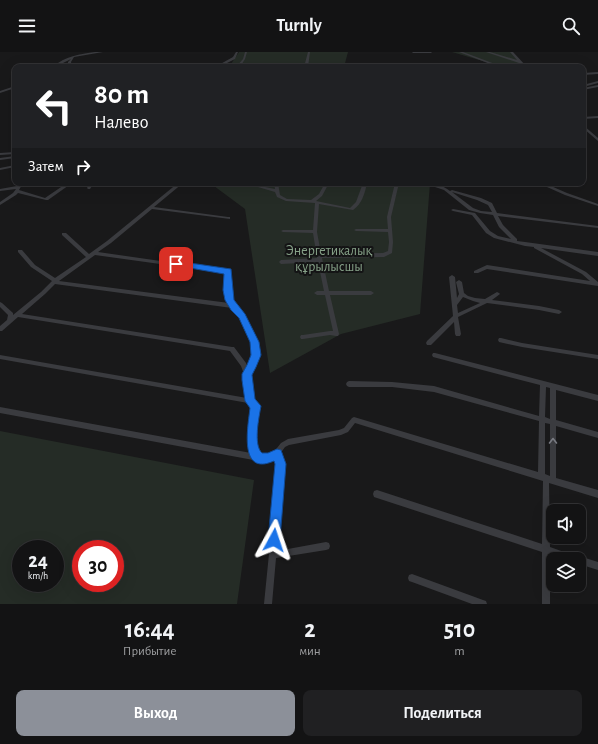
<!DOCTYPE html>
<html lang="ru">
<head>
<meta charset="utf-8">
<style>
  body { margin:0; font-family:"Alegreya Sans",sans-serif; background:#202022; color:#f1f3f6; height:100vh; display:flex; flex-direction:column; font-size:15px; white-space:nowrap }
  * { box-sizing:border-box; margin:0 }
  p { font-size:13px; color:#9d9ea0 }
  .icon { flex:none; width:22px; height:22px; fill:none; stroke:currentColor; stroke-width:2; stroke-linecap:round; stroke-linejoin:round }
  .map { position:relative; height:552px; overflow:hidden }
  .drawer { display:flex; flex-direction:column; background:#131314; flex:1 }
  .drawer>* { flex:none }
  .top-card { position:absolute; left:12px; top:12px; width:574px; height:122px; border-radius:8px; box-shadow:0 4px 16px #0002,0 0 0 1px #323234; background:#202124; color:#fff; overflow:hidden }
  .buttons { position:absolute; left:546px; top:452px; display:grid; gap:8px }
  .buttons a { display:grid; place-items:center; width:40px; height:40px; border-radius:8px; background:#131314; box-shadow:0 4px 16px #0002,0 0 0 1px #323234; font-size:20px }
  .speed { position:absolute; left:12px; top:488px; display:flex; gap:8px; font-size:20px; font-weight:700; text-align:center }
  .speed>* { display:grid; place-content:center; width:52px; height:52px; border-radius:50%; background:#131314; box-shadow:0 4px 16px #0002,0 0 0 1px #323234; line-height:1 }
  .speed small { font-size:10px; font-weight:400 }
  .speed .limit { border:6px solid #d22; background:#fff; color:#111 }
  .pin { position:absolute; display:grid; place-items:center; width:34px; height:34px; color:#fff; margin:-17px; border-radius:8px; box-shadow:0 2px 6px #0006 }
  .me { position:absolute; width:44px; margin:-22px; rotate:5deg; stroke-linejoin:round; filter:drop-shadow(0 0 3px #0008) }
  .turn { display:flex; align-items:center; gap:14px; height:84px; padding:0 16px; font-size:18px }
  .turn .icon { width:52px; height:52px; stroke-width:2.5 }
  .turn b { display:block; font-size:28px; line-height:34px }
  .then { display:flex; align-items:center; height:38px; padding:0 16px; background:#0003; gap:8px; font-size:15px }
  .eta { display:flex; justify-content:space-evenly; align-items:center; height:68px; text-align:center }
  .eta b { font-size:24px; font-weight:700; line-height:28px }
  .button { display:flex; gap:8px; margin-top:auto; padding:8px 16px }
  .button a { flex:1; height:46px; border-radius:8px; background:#8c9099; color:#fff; font-size:16px; font-weight:700; line-height:46px; text-align:center }
  .button a+a { background:#202022; color:#f1f3f6 }
  header { display:flex; justify-content:space-between; align-items:center; height:52px; padding:0 16px; background:#131314; font-size:18px; font-weight:700 }
  .map>svg:first-child { display:block }
</style>
</head>
<body>
<header><svg class="icon" aria-label="menu" viewBox="0 0 24 24"><path d="M4 6h16M4 12h16M4 18h16"/></svg>Turnly<svg class="icon" aria-label="search" viewBox="0 0 24 24"><circle cx="10" cy="10" r="6"/><path d="M15 15l6 6"/></svg></header>
<div class="map">
<svg width="598" height="552" viewBox="0 0 598 552">
  <rect width="100%" height="100%" fill="#19191a"/>
  <path fill="#252c26" fill-rule="evenodd" d="M239 0H348L344 15H229Z
    M452 0H511L525 15H503Z
    M210 131H430L420 262 341 282 270 321 245 157Z
    M0 379 254 428 237 552H0ZM21 497H55V531H21ZM81 497H115V531H81Z"/>
  <g fill="none" stroke-linecap="round" stroke-linejoin="round">
    <path fill="#3a3b3f" fill-rule="evenodd" d="M95 0H103L74 5 71 10 72 15H68V10L71 7 61 12 57 15H53C65 4 80 2 95 0Z
      M236 0H238L235 7 219 15H215L233 5Z
      M245 0H247L245 7 240 15H236L243 7Z
      M308 0H310L308 15H304Z
      M412 0H432L431 1H413Z
      M459 0H463L503 15H498Z
      M486 0H490L517 8 510 0H513L527 15H523L519 11Z
      M598 20V22L583 23V21Z
      M598 29V31L583 35V33Z
      M598 33V35L583 38V36Z
      M15 34V36L0 41V39Z
      M598 64V66L583 67V65Z
      M583 73 598 86V89L583 76Z
      M15 100V102L0 103V101Z
      M15 104V106L0 108V106Z
      M15 113V115L0 118V116Z
      M19 131H23L19 138 45 146 67 131H72L48 148H46L18 141 16 143 0 153V150L13 141 16 137 0 139V137L17 134Z
      M90 131H94L90 137H88L87 136Z
      M178 131H183L154 155 228 165H230V167L152 157 111 191 98 200 230 219V237L232 247 248 270 253 278 257 293 258 300 257 308 254 315 250 322 253 348 258 352 259 354C257 369 249 390 260 403L273 401 281 391 288 387 339 378 344 376 352 366 354 365 538 420 539 369 434 340 392 335H349L347 334 346 332 347 330 349 329 392 330 434 334 539 364 540 333 433 305 432 303 433 301H435L598 343V349L556 338V368L598 380V386L556 374V426L598 438V446L549 431 550 495 578 505 579 504 598 510V518L579 512V507H563L550 503V552H542V500L377 446 374 445 373 442 374 439 377 438 542 492 543 429 355 371 348 380 341 383 289 393 285 395 280 402 284 412 277 499 326 490 329 491 330 494 329 497 326 498 276 506 272 552H264L278 412 276 407 259 409 0 361V355L251 401C245 386 250 370 253 355L248 351 0 307V303L247 346 244 322 241 314 230 299 18 265 2 279H0V274L7 268 8 263 0 255V250L2 251 13 261V263L41 240 52 229 31 215 18 200V198H22L35 213 55 226 86 205 62 183V181H66L89 202 107 189ZM95 203 225 221C225 232 224 242 229 251L59 229ZM55 232 232 256C246 272 259 294 248 316L246 311 234 295H232L22 262 45 242ZM546 335 550 336V367L545 365ZM545 371 550 372V424L545 422Z
      M274 131H278L280 143 287 147 311 148 319 142 325 131H329L322 144 316 149 350 156 356 150 363 131H367C365 141 362 152 353 158L319 152 317 180 321 202 383 201 388 199 389 190 388 180 356 179 354 178 356 177H388L387 165 395 131H399L391 165 393 190 392 201 384 205 322 206 329 239H371L374 241 371 243H330L339 282 338 284H336L330 283 303 287H301L300 285 301 283H303L330 279H333L325 243H317L314 241 317 239H324L318 210 281 212 279 210 281 208 317 206 313 181 283 180 281 179 283 178H313L315 151 286 149 277 145 275 140 258 135 260 134 275 137Z
      M423 131C432 131 443 133 450 139L452 138 481 146 492 151 497 161 598 174V176L498 164 503 173 517 187V189L525 190 598 200V204L541 196 586 220 598 230V234L487 217 478 221H474V219L487 213 590 229 582 222 534 196V195L525 194 494 186 486 181 472 163 453 159 451 158 453 157 475 161 490 179 498 184 511 187 499 175 493 163 480 161 469 158 444 138ZM452 140 477 148 488 153 492 160 481 159 473 156Z
      M538 131H544L567 141 598 152V154L565 143Z
      M452 223 455 225 457 246 459 242 456 230 459 228 462 230 464 241 468 244 475 246 485 247 497 240 499 241 500 242 492 248 539 254 559 258 562 260 559 262 539 258 487 251 458 265 461 282 460 284H456L455 282 454 270 431 293H427L426 291 427 289 453 264 449 225ZM463 245 473 249 480 251 458 261 457 253Z
      M499 286H501L522 291 598 303V307L522 295 499 290 498 288Z
      M412 522 483 548 486 549 487 552H472L412 530 409 529 408 526 409 523Z"/>
  </g>
  <defs><path id="oneway-chevron" d="M-2-3.5L2.5 0L-2 3.5" fill="none" stroke-width="1.6" stroke-linecap="round" stroke-linejoin="round"/></defs>
  <use stroke="#797b82" href="#oneway-chevron" transform="translate(553 389) rotate(-90)"/>
  <path fill="#1a73e8" stroke="#114b97" d="M176 209 231 217 234 248 245 262 259 290 261 303 256 315 252 323 255 347 261 354C259 365 253 393 262 401H268L277 397 281 398 286 412 280 488 278 493 274 494 270 493 268 488 275 412 274 409C238 425 248 374 250 356L245 349 242 328V322L247 313 251 303 250 290 239 266 231 258 225 248 223 238 224 222 173 213 172 212Z"/>
  <g text-anchor="middle" dominant-baseline="central" stroke-width="4" stroke-linejoin="round" paint-order="stroke">
    <g font-size="14" fill="#86a188" stroke="#141415">
      <text x="329" y="199">Энергетикалық<tspan x="329" dy="16">құрылысшы</tspan></text>
    </g>
  </g>
</svg>
<div class="buttons">
<a><svg class="icon" aria-label="sound" viewBox="0 0 24 24"><path d="M4 9h4l5-4v14l-5-4H4zM17 9q2 3 0 6"/></svg></a>
<a><svg class="icon" aria-label="layers" viewBox="0 0 24 24"><path d="M12 4l9 5-9 5-9-5zM3 14l9 5 9-5"/></svg></a>
</div>
<div class="speed"><div>24<small>km/h</small></div><div class="limit">30</div></div>
<div class="pin" style="left:176px;top:212px;background:#d93025"><svg class="icon" aria-label="arrive" viewBox="0 0 24 24"><path d="M6 21V4h12l-3 4 3 4H6"/></svg></div>
<svg class="me" style="left:274px;top:488px" viewBox="-20 -20 40 40"><path d="M0-17L14 15 0 8-14 15z" fill="#1a73e8" stroke="#fff" stroke-width="4"/></svg>
<div class="top-card">
<div class="turn"><svg class="icon" aria-label="left" viewBox="0 0 24 24"><path d="M17 20v-9H6M10 6l-5 5 5 5"/></svg><div><b>80 m</b>Налево</div></div>
<div class="then">Затем<svg class="icon" aria-label="right" viewBox="0 0 24 24"><path d="M7 20v-9h11M14 6l5 5-5 5"/></svg></div>
</div>
</div>
<section class="drawer">
<div class="eta">
<div><b>16:44</b><p>Прибытие</p></div>
<div><b>2</b><p>мин</p></div>
<div><b>510</b><p>m</p></div>
</div>
<div class="button"><a>Выход</a><a>Поделиться</a></div>
</section>
</body>
</html>
